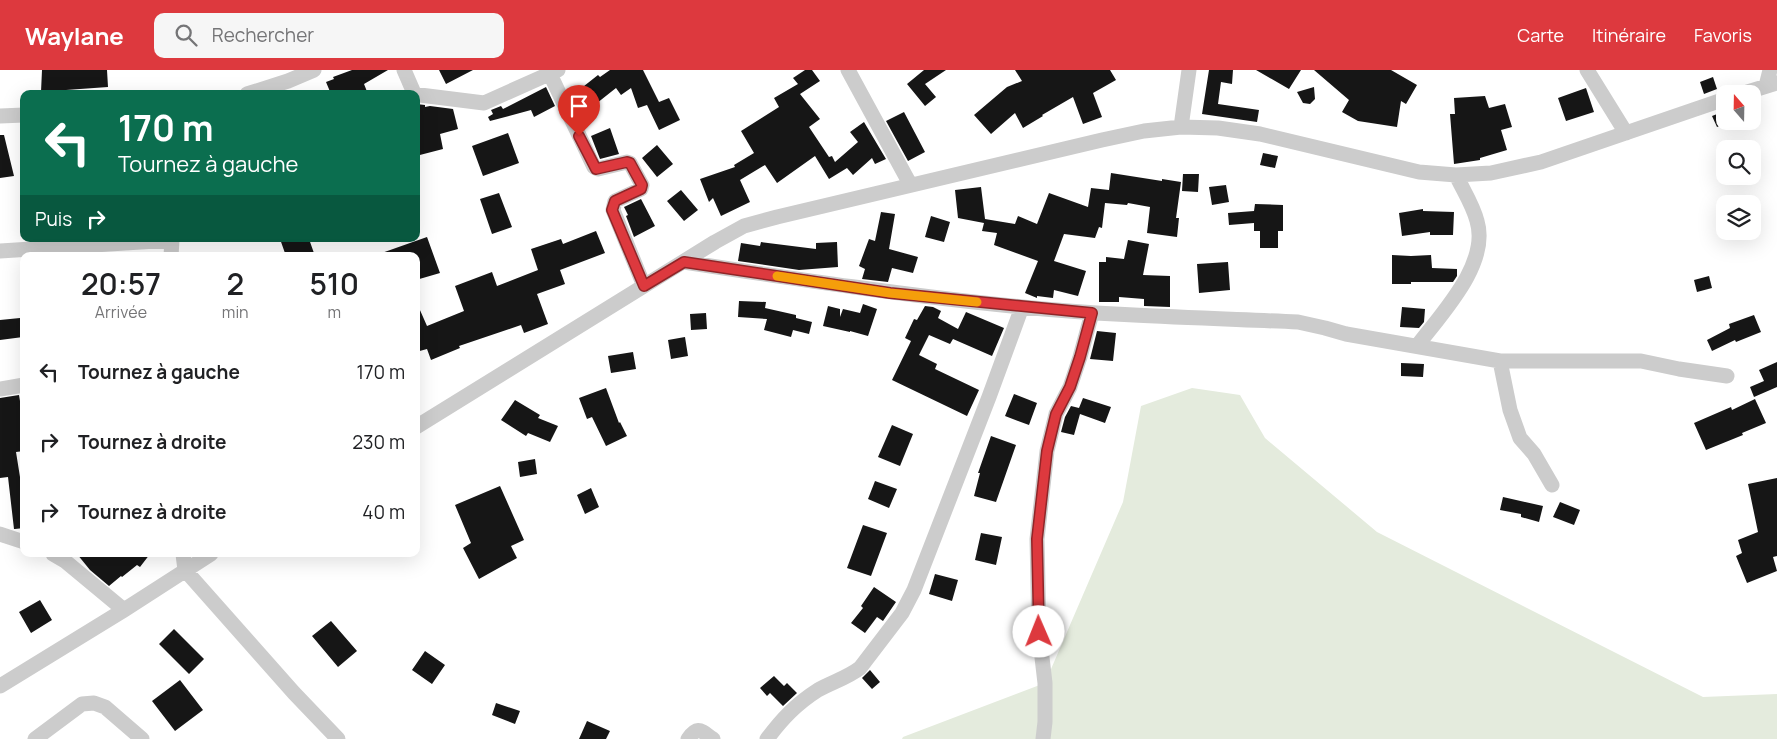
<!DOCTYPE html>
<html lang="fr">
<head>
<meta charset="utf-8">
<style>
  body { margin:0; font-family:Manrope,sans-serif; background:#f6f6f6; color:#202124; height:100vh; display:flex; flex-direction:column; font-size:19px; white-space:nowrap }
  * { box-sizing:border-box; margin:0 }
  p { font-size:16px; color:#757577 }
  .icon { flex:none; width:28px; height:28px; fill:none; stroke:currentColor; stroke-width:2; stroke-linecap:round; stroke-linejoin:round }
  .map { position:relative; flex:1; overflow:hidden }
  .side { position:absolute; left:20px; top:182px; width:400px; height:305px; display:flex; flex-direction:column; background:#fff; border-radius:10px; box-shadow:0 5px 20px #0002 }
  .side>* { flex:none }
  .top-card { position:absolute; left:20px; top:20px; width:400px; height:152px; border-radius:10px; box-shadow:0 5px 20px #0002; background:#0b6e4f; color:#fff; overflow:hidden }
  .needle { width:32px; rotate:340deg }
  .buttons { position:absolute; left:1716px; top:15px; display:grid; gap:10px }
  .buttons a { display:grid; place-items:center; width:45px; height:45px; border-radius:10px; background:#fff; box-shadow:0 5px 20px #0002; font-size:25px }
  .pin { position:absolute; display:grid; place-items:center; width:42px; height:42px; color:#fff; margin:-51px -21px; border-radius:50% 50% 50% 0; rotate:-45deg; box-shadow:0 0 5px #0007 }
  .pin .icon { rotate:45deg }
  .me { position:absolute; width:55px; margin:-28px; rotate:359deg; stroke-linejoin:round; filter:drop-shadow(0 0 4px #0008) }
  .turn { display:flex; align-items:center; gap:18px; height:105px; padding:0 15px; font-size:22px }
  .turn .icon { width:65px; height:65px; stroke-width:2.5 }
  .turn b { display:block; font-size:35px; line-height:42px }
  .then { display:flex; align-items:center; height:48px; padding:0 15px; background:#0003; gap:10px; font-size:19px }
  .eta { display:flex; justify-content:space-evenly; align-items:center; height:85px; text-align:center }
  .eta b { font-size:30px; font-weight:600; line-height:35px }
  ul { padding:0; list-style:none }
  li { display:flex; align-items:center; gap:15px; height:70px; padding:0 15px }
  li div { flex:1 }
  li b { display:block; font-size:19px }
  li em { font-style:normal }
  header { display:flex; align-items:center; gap:30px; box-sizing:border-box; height:70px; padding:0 25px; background:#dd393e; color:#fff }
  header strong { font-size:24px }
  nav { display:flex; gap:28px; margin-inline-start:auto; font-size:18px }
  .search { width:350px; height:45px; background:#f6f6f6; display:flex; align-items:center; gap:12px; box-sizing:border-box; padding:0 18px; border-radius:10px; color:#757577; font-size:19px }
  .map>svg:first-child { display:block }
</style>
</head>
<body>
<header>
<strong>Waylane</strong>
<div class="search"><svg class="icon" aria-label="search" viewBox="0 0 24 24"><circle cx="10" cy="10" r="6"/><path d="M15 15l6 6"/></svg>Rechercher</div>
<nav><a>Carte</a><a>Itinéraire</a><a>Favoris</a></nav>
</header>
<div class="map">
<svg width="1777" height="669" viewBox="0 0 1777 669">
  <rect width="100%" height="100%" fill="#fff"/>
  <path fill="#e4ebdd" d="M1192 318 1240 325 1265 368 1377 462 1703 627 1777 624V669H902L903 667 1045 613 1123 432 1141 336Z"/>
  <path fill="#161616" d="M42 0H107L108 17 66 20V23L41 22Z
    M352 0H388L364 14 368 24H331L326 12 334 9 333 7Z
    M439 0H473L446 14Z
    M610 0H643L659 32 669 28 680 50 659 60 647 35 638 38 631 18 621 25 616 18 592 37 579 20 598 5 600 7Z
    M805 0H812L820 11 800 24 820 49 809 57 829 87 832 86 835 92 858 72 850 62 864 52 886 89 875 94 872 88 853 105 847 98 829 109 815 86 777 113 765 95 740 110 750 132 721 146 713 128 709 132 700 109 735 97 734 95 754 83 741 61 779 37 774 28 798 14 793 8Z
    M924 0H946L925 14 936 27 925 36 907 14Z
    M1015 0H1110L1116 10 1093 23 1102 47 1083 54 1073 27 1042 45 1043 46 1023 58 1015 43 991 64 974 45 1007 17 1022 11Z
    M1209 0H1233L1232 14 1221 12 1218 34 1259 40 1257 52 1202 44Z
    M1256 0H1301L1289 19Z
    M1314 0H1391L1417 15 1406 34 1401 31 1397 57 1358 51 1342 42 1349 30Z
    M1713 7 1717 19 1704 24 1700 12Z
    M546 17 555 36 534 47 531 40 490 51 488 47 493 44 491 40 501 36 503 39Z
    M1314 17 1315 29 1310 34 1303 33 1297 22Z
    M1586 18 1594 42 1566 51 1558 28Z
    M1485 26 1489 38 1505 34 1512 57 1501 60 1507 80 1480 88V90L1454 94 1450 44H1455L1454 28Z
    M416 34 425 35V37L430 36 453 39 458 59 440 64 443 79 416 86Z
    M1725 41V54L1717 57 1712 46Z
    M904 42 925 82 908 91 886 51Z
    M610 58 619 84 600 89 591 66Z
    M508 63 519 93 483 106 472 76Z
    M0 65H4L14 106 0 108Z
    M657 75 673 94 657 107 642 88Z
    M1263 83 1278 86 1275 98 1260 95Z
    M1111 103 1162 111V109L1181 112 1176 148H1179L1177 167 1147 163 1150 137 1128 133 1127 135 1105 133 1102 158 1099 157 1095 168 1064 164 1054 191 1086 201 1078 226 1054 220 1053 228 1037 226V228L1025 223 1038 191 994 175 997 163 982 161 984 153 958 148 955 120 981 117 985 149 1015 154 1018 146 1037 154 1049 123 1088 137 1091 118 1109 120Z
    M1183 104H1199L1198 122 1182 121Z
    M1226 115 1229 132 1212 135 1209 117Z
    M681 120 698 140 684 151 667 131Z
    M499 123 512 157 492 164 480 129Z
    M641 129 655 156 634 167 626 146 628 145 624 137Z
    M1255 134 1283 135V161H1278V178H1260V161H1254V153L1229 155 1228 143 1254 141Z
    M1423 139V141L1454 142 1453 165H1430V162L1402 166 1399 143Z
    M881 142 895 144 889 179 918 187 913 203 892 198 888 212 862 209 865 199 859 196 869 169 875 171Z
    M931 146 950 152 944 172 925 167Z
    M596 161 605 183 560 200 565 214 537 224 548 254 524 263 521 255 459 276 460 278 431 290 427 279 416 282V231L427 256 464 241 455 216 492 202 497 216 538 200 531 179 561 169 563 174Z
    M427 167 440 203 416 210V186H376V185Z
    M280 169H309L315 186H286Z
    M1128 170 1149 174 1143 205 1170 206V237L1144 236V229L1119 227V232H1099V192H1106V187L1124 189Z
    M761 172 816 179V173L837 172 838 197 799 200 738 191 741 173 760 176Z
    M1392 185 1411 186 1431 185 1432 198 1457 199V206L1453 212H1411V214H1392Z
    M1228 192 1230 220 1199 223 1197 194Z
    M1709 206 1712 218 1697 222 1694 210Z
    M739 231 766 232 765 238 796 245V248L812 252 809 264 793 260 791 267 764 260 767 249 738 247Z
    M863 234 877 239 868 266 850 261V262L823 256 828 236 840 239V247L843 239 860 243Z
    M925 236 933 237 941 241 938 248 958 259 966 242 1004 258 992 286 953 269 950 274 929 265 919 285 937 294 935 299 979 320 967 346 892 310 911 271 905 268 914 249 917 250Z
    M1402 237 1425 239 1424 252 1419 258 1400 257Z
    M706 243 707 259 691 260 690 244Z
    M1754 245 1761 262 1736 272 1735 270 1712 281 1707 270 1730 258 1729 254Z
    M20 248 23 267 0 270V250Z
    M1097 261 1116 263 1113 291 1090 289Z
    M685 267 688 286 671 289 668 270Z
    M633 282 636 299 611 303 608 286Z
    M1777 292V317L1754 327 1750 317 1764 311 1759 300Z
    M1401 293 1424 294 1423 307 1401 306Z
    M606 318 619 353 620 352 627 366 606 376 592 347 587 349 579 328Z
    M1014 324 1037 333 1029 355 1005 346Z
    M19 325 21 337H24V381L16 382 20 407 24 458 15 459H14L8 407 0 408V328Z
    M1083 328 1111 337 1105 353 1080 344 1074 365 1061 362 1065 347 1071 336 1079 338Z
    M1755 329 1766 353 1742 363 1743 365 1706 380 1694 353 1731 337 1732 340Z
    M515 330 540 345 538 348 558 356 550 372 528 363 526 366 501 350Z
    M892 355 913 364 900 396 878 387Z
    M991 366 1016 375 996 432 974 426 980 403H978Z
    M535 389 537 404 520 407 518 392Z
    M1777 408V486L1773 487 1777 501 1747 513 1736 486 1742 483 1738 470 1758 462 1748 414Z
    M875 411 897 419 889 438 868 429Z
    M500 416 524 470 511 476 517 488 479 509 463 478 471 473 455 435Z
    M591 418 599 437 585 444 577 425Z
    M1503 427 1543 436 1539 452 1521 447V444L1500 440Z
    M1560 432 1580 440 1574 455 1553 447Z
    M863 455 887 463 871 506 847 498Z
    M981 463 1002 467 996 495 975 490Z
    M77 484H150L140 497 137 495 122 507 121 506 109 516 90 500Z
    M935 504 958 510 952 531 929 524Z
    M874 517 896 532 883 551 877 547 865 563 851 553 863 538 861 536Z
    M40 530 52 550 31 563 19 542Z
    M331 551 357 581 338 597 312 566Z
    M174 559 204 589 189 604 159 574Z
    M425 581 445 595 432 614 412 600Z
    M870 600 880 612 872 619 862 608Z
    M774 606 784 616 787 613 797 623 783 636 770 623 767 626 760 618Z
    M180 610 203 640 175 661 152 631Z
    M496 633 520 641 515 654 492 645Z
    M587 651 610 661 606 669H579Z"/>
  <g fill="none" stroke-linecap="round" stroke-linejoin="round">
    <path stroke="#ccc" stroke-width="15" d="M404 0 414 23
      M848 0 910 114
      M1587 0 1626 63
      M550 4 594 97 598 99 627 92 630 93 642 115 641 119 615 131 613 140 644 216
      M1766 16 1770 0
      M247 24 288 11 314 0
      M412 24 484 33 558 0
      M1741 24 1777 13
      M0 46 24 45
      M1181 57 1189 0
      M0 181 172 170 171 186
      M684 192C796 209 909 226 1022 237 1114 246 1206 248 1298 252L1325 258 1346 264 1500 291 1510 340 1520 368 1534 384 1552 415
      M1417 276C1441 244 1490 194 1477 151 1473 135 1463 120 1456 105
      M1500 291H1641L1679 299 1727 306
      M0 319 24 315
      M416 357 715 172 744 156 777 147 1102 70 1144 61 1181 57 1218 58 1260 64 1419 102 1456 105 1491 103 1541 92 1725 29
      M0 464 24 472
      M53 484 65 491 124 540
      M183 484 185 500 294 623 338 669
      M0 616 124 540 211 484
      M35 669 82 634 94 633 105 637 142 669
      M688 669C698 655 701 661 713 669
      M767 669C782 649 796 634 818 620 832 612 847 608 860 598L902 543 914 520 989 327 1022 237
      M1043 669 1045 652V613L1039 562 1037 469 1047 381 1056 344 1070 317 1080 287 1092 243"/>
  </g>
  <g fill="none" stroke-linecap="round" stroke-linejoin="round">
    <g stroke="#902528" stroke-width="12">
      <path id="route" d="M579 66 596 99 627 92 630 93 642 115 641 119 615 131 612 140 644 216 684 192 890 223 1092 243 1080 287 1070 317 1056 344 1047 381 1037 469 1039 562"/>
    </g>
    <use href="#route" stroke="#dd393e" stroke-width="9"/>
    <path stroke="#f59e0b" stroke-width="9" d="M777 206 890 223 977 232"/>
  </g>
</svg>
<div class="buttons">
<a><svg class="needle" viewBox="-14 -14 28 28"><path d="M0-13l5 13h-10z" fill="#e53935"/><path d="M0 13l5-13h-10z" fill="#757577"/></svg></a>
<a><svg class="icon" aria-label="search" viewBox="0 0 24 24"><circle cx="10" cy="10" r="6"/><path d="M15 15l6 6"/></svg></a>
<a><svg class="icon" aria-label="layers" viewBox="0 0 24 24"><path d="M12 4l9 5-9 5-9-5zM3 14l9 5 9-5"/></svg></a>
</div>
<div class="pin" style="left:579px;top:66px;background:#d93025"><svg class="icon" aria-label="arrive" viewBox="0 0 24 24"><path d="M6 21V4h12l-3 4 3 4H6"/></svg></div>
<svg class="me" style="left:1039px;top:562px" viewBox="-20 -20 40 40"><circle r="19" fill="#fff"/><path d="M0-13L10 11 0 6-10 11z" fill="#dd393e"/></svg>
<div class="top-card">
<div class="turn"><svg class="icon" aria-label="left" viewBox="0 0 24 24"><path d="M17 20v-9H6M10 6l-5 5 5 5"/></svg><div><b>170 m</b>Tournez à gauche</div></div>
<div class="then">Puis<svg class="icon" aria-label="right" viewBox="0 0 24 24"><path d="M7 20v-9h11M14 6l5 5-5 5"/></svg></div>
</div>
<section class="side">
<div class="eta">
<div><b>20:57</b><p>Arrivée</p></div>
<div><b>2</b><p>min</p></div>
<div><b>510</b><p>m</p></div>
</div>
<ul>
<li><svg class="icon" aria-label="left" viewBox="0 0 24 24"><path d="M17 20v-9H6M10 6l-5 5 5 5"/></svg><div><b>Tournez à gauche</b></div><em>170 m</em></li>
<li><svg class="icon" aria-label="right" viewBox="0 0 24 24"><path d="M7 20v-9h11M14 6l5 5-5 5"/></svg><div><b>Tournez à droite</b></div><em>230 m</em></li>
<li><svg class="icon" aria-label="right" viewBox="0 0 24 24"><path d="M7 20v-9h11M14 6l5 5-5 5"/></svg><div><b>Tournez à droite</b></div><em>40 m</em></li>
</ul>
</section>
</div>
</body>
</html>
